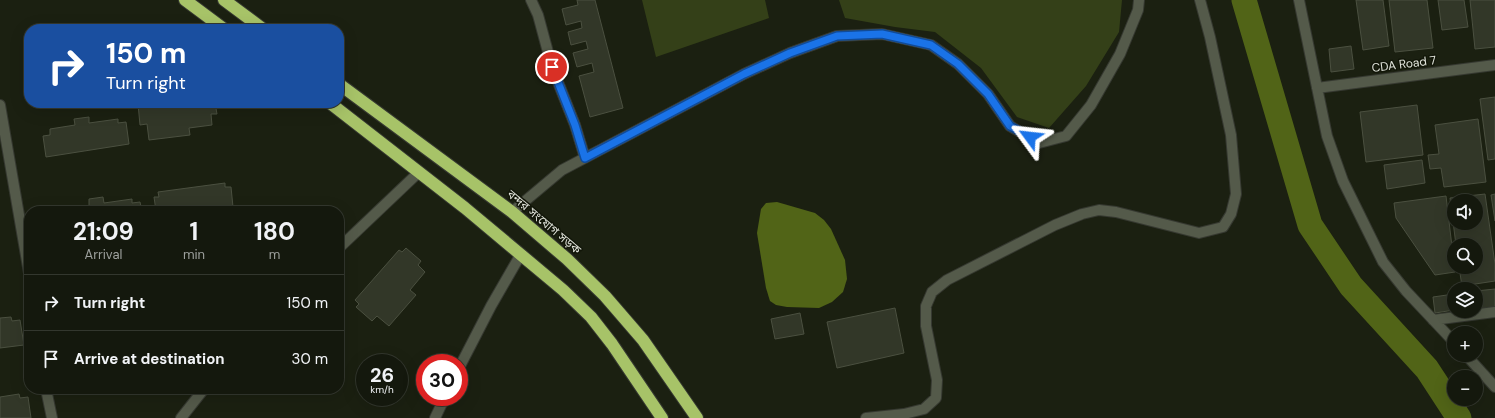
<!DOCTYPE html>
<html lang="en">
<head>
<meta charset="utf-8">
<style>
  body { margin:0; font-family:"DM Sans","Noto Sans Bengali",sans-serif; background:#1d2116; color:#f1f3f6; height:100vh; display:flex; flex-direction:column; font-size:15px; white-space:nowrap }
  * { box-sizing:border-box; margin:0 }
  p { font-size:13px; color:#9da09d }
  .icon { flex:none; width:22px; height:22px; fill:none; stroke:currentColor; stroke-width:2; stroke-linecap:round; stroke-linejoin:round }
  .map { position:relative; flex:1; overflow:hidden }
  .drawer { position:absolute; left:24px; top:206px; width:320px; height:188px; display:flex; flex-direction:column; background:#14180d; border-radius:16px; box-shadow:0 4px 16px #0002,0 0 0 1px #33372e }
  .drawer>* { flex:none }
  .guide { position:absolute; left:24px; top:24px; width:320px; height:84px; border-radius:16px; box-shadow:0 4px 16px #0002,0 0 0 1px #33372e; background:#1a4fa0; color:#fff; overflow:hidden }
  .tools { position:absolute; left:1447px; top:194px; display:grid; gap:8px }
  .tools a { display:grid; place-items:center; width:36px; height:36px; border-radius:50%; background:#14180d; box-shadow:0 4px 16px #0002,0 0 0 1px #33372e; font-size:20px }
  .speed { position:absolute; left:356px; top:354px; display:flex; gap:8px; font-size:20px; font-weight:700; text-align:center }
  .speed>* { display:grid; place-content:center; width:52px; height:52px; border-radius:50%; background:#14180d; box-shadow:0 4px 16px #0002,0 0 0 1px #33372e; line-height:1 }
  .speed small { font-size:10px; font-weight:400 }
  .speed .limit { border:6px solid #d22; background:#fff; color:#111 }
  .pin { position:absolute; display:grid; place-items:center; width:34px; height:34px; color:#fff; margin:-17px; border:2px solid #fff; border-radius:50%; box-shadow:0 1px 4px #0007 }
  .me { position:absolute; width:44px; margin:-22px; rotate:300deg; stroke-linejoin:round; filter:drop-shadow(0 0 3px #0008) }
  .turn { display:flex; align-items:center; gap:14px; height:84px; padding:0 16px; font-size:18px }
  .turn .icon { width:52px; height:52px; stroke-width:2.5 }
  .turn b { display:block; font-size:28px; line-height:34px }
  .eta { display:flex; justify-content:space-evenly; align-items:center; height:68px; text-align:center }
  .eta b { font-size:24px; font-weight:700; line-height:28px }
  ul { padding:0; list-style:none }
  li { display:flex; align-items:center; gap:12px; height:56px; padding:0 16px; border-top:1px solid #33372e }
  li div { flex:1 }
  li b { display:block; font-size:15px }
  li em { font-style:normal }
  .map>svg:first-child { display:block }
</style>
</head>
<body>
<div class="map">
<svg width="1495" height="418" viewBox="0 0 1495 418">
  <rect width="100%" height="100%" fill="#1b2011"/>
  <path fill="#344018" d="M642 0H765L769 18 656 57Z
    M839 0H1122L1119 32 1086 86 1049 128 1017 117 981 68 935 32 895 27 845 18Z"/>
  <path fill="#516417" d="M777 202 815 213 824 220 831 229 845 260 847 279 843 292 832 302 819 308 787 307 776 305 770 301 766 288 757 233 761 209 766 203Z"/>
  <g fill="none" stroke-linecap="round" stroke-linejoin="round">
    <path stroke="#516417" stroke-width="25" d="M1244 0 1310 225 1351 286 1427 369 1459 418"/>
  </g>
  <path fill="#323728" stroke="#4b5040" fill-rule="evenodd" d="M577 0H595L623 108 590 117 579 76 594 72 592 63 577 67 573 53 588 49 586 41 571 45 568 32 582 28 581 21 566 25 562 9 578 5Z
    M1356 0H1383L1389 46 1363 50Z
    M1389 0H1427L1433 48 1395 52Z
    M1438 0H1464L1468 27 1442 30Z
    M1470 0H1495V47L1475 49Z
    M1351 46 1354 69 1331 72 1329 49Z
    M24 62H29V83H27Z
    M1495 97V159L1488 160 1480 99Z
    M142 103H215L217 114H211L212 125 189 128 190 135 149 140 147 124 140 125 138 104Z
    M1417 105 1423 155 1366 162 1360 112Z
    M89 117V123L118 119V123L126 122 129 144 46 157 43 136 50 135V129L75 125 74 119Z
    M1478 119 1486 182 1444 187 1441 168 1430 169 1428 155 1439 154 1435 125Z
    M1422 160 1425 183 1387 189 1384 165Z
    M225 183V187H231L233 207H228V211H156L154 197H159L158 192Z
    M1485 194 1495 264V281L1462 286 1459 267H1476V245H1456L1450 198ZM1454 201H1476V223H1454Z
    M1495 194V221L1491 195Z
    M1446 196 1455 272 1435 275 1396 218 1394 203Z
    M103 197 104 203 132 199V203L140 202 142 211H64V209L89 206V199Z
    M406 248 421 261 418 265 425 272 410 290 416 295 389 326 377 316 372 321 356 307 359 304 355 300 399 250 402 252Z
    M1495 289V308L1476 310V291Z
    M1454 294V310L1435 313 1433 297Z
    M895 308 904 353 837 368 827 322Z
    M800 313 804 334 775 339 771 319Z
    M11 317 12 321 20 320 24 345 0 348V318Z
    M19 394 20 398 28 397 31 418H0V397Z"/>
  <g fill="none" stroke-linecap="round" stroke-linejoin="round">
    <g stroke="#363931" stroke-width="12">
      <path id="lane" d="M339 248 419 172
        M459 368 491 306 521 254
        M181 418 204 389
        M435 418 445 397"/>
    </g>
    <g stroke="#363931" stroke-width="12">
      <path id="street" d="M531 0 538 15 552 67 575 125 585 158
        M1299 0 1327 136 1343 181 1383 262 1406 291 1454 342
        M1317 88 1495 65
        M0 105 29 273
        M512 212 562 170 744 74 790 53 837 36 882 34 931 45 958 64 988 94 1010 126 1039 143 1066 136 1091 105 1120 54 1138 10 1139 0
        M1433 320 1495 312
        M1466 355 1495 387
        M46 389 52 418
        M866 418 904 414 924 409 936 398 937 380 926 326V306L932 292 947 280 1055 225 1082 214 1099 210 1116 212 1199 233 1223 227 1231 214 1236 194 1231 135 1210 37 1200 0"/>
    </g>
    <g stroke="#363931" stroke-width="14">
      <path id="highway" d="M185 0 224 29
        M224 0 263 29
        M339 84 512 212 567 259 605 296 643 340 697 418
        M330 103 465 208 563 290 591 317 612 344 662 418"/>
    </g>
    <use href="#lane" stroke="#545a4a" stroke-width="10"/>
    <use href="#street" stroke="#545a4a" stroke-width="10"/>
    <use href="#highway" stroke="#a7c368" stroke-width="12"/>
  </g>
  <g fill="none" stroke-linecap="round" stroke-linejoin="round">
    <g stroke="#114b97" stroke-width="10">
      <path id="route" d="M552 67 575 125 585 158 744 74 790 53 837 36 882 34 931 45 958 64 988 94 1010 126 1030 137"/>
    </g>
    <use href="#route" stroke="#1a73e8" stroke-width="7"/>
  </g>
  <g text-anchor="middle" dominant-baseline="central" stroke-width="3" stroke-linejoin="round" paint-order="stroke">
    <g font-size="12" fill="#e2e5dc" stroke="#121609">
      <text transform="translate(1404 64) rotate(-7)">CDA Road 7</text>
      <text transform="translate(544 222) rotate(40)">বন্দর সংযোগ সড়ক</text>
    </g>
  </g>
</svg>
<div class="tools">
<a><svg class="icon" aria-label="sound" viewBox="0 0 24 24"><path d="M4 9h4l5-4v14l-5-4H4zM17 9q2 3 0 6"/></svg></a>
<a><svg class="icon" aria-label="search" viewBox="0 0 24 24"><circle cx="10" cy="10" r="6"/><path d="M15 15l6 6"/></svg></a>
<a><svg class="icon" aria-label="layers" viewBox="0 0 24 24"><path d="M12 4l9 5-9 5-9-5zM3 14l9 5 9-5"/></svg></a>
<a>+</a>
<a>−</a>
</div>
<div class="speed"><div>26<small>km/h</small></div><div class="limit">30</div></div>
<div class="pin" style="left:552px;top:67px;background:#d93025"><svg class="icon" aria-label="arrive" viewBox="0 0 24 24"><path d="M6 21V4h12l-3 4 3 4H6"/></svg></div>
<svg class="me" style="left:1030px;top:137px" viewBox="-20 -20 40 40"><path d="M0-17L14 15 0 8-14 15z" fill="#1a73e8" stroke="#fff" stroke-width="4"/></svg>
<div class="guide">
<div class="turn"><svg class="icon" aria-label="right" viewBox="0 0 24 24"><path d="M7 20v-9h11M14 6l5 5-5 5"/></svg><div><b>150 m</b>Turn right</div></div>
</div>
<section class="drawer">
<div class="eta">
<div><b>21:09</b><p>Arrival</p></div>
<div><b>1</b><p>min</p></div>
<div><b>180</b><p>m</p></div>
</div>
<ul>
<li><svg class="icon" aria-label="right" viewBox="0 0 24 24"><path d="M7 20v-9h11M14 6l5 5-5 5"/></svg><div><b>Turn right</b></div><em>150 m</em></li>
<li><svg class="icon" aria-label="arrive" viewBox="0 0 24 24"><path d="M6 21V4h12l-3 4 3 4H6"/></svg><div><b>Arrive at destination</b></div><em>30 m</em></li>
</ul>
</section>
</div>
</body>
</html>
